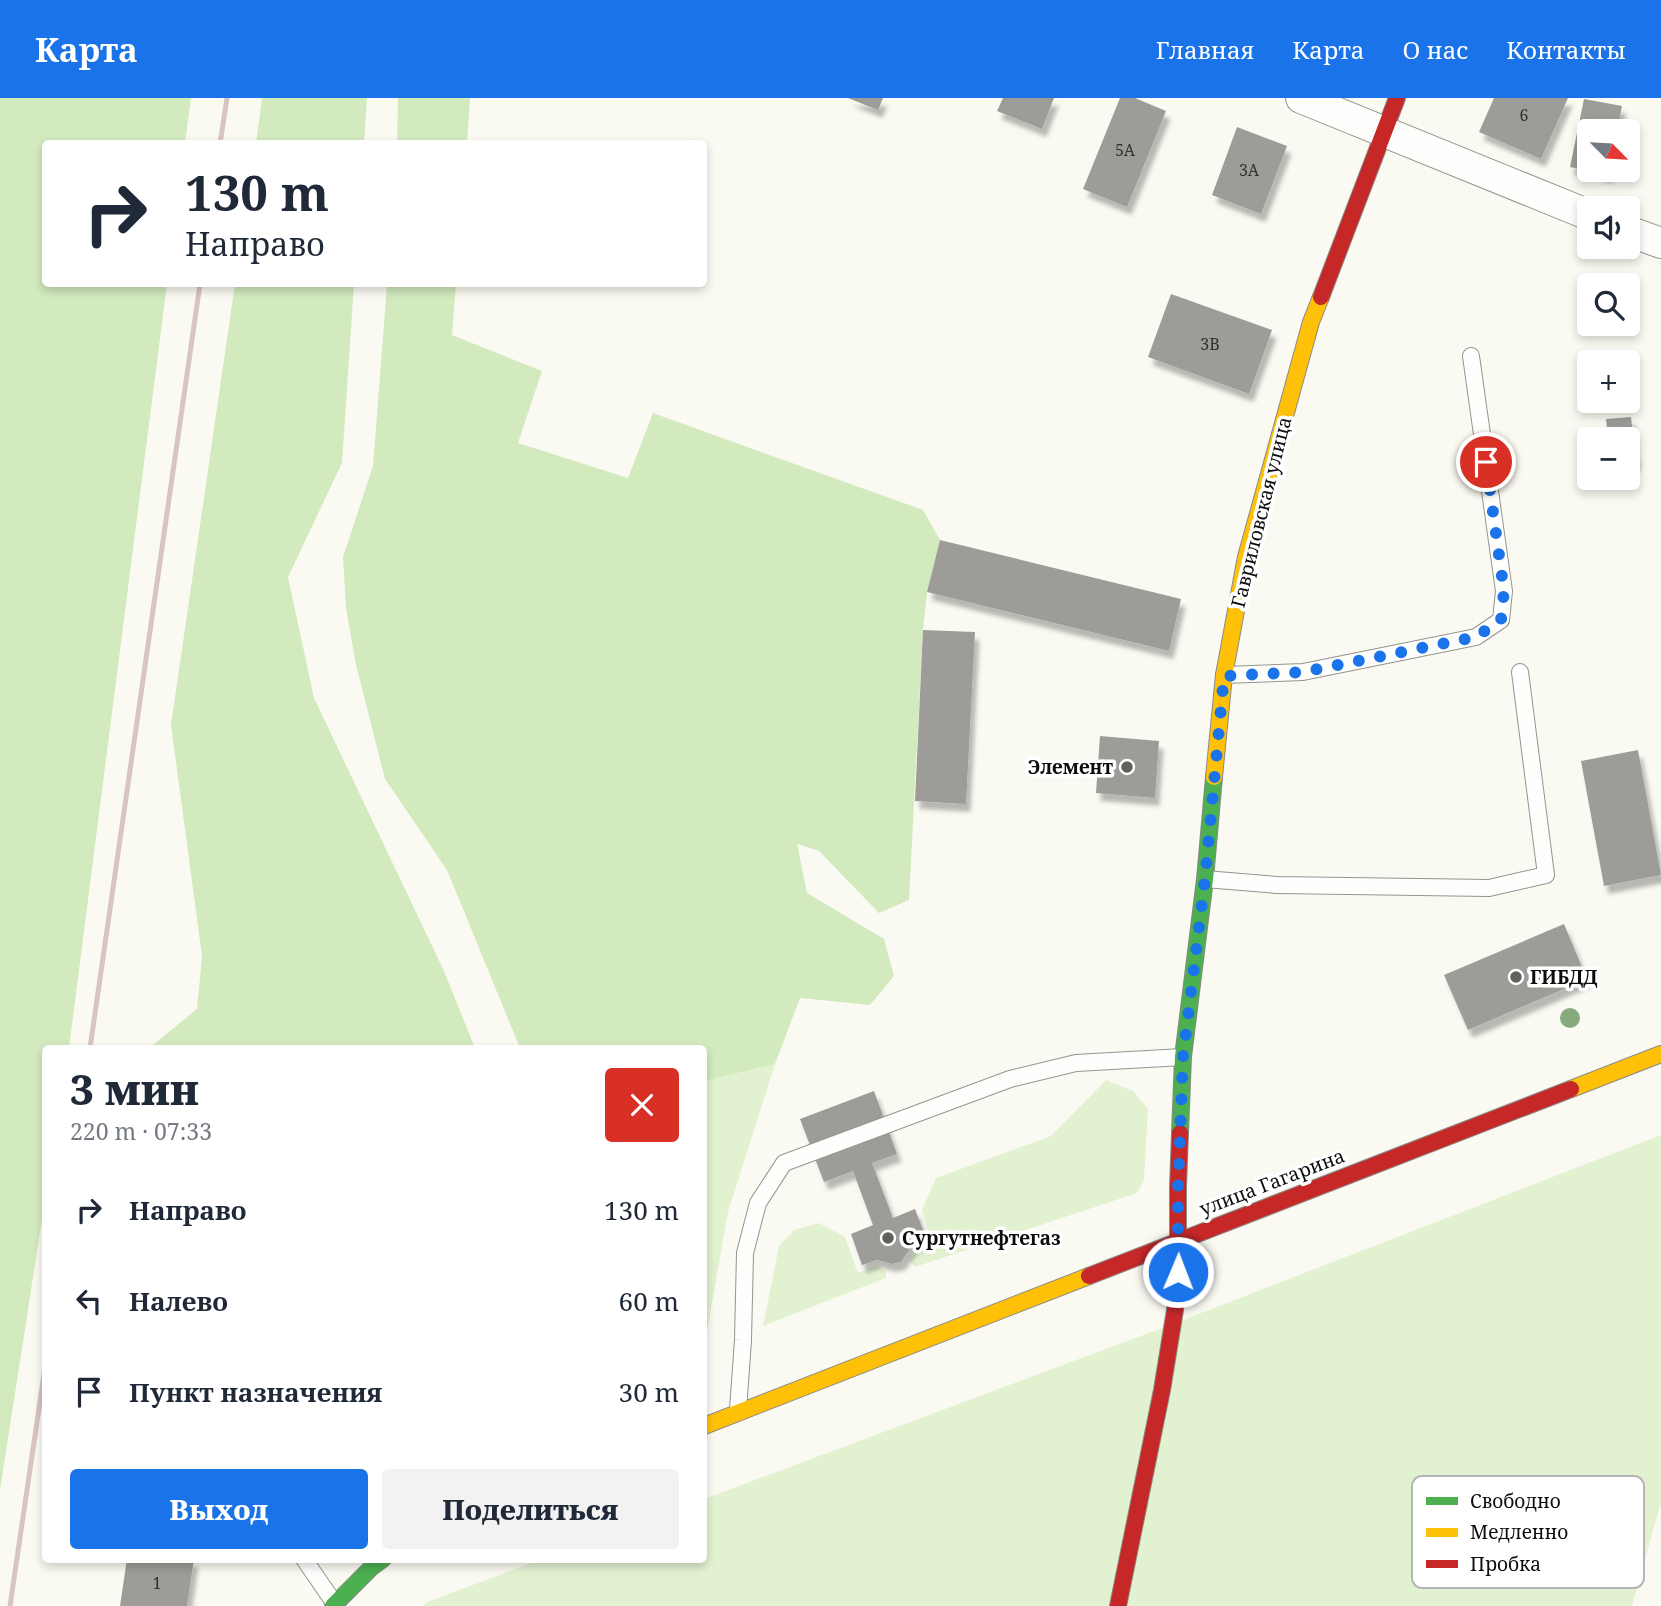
<!DOCTYPE html>
<html lang="ru">
<head>
<meta charset="utf-8">
<style>
  body { margin:0; font-family:"Noto Serif",serif; background:#f2f2f3; color:#1f2937; height:100vh; display:flex; flex-direction:column; font-size:26px; white-space:nowrap }
  * { box-sizing:border-box; margin:0 }
  p { font-size:23px; color:#747a83 }
  .icon { flex:none; width:38px; height:38px; fill:none; stroke:currentColor; stroke-width:2; stroke-linecap:round; stroke-linejoin:round }
  .map { position:relative; flex:1; overflow:hidden }
  .side { position:absolute; left:42px; top:947px; width:665px; height:518px; display:flex; flex-direction:column; background:#fff; border-radius:7px; box-shadow:0 4px 10px #0003 }
  .side>* { flex:none }
  .top-card { position:absolute; left:42px; top:42px; width:665px; height:147px; border-radius:7px; box-shadow:0 4px 10px #0003; background:#fff; color:#1f2937; overflow:hidden }
  .needle { width:46px; rotate:114deg }
  .buttons { position:absolute; left:1577px; top:21px; display:grid; gap:14px }
  .buttons a { display:grid; place-items:center; width:63px; height:63px; border-radius:7px; background:#fff; box-shadow:0 4px 10px #0003; font-size:35px }
  .pin { position:absolute; display:grid; place-items:center; width:60px; height:60px; color:#fff; margin:-30px; border:4px solid #fff; border-radius:50%; box-shadow:0 2px 7px #0007 }
  .me { position:absolute; width:77px; margin:-38px; rotate:1deg; stroke-linejoin:round; filter:drop-shadow(0 0 5px #0008) }
  .turn { display:flex; align-items:center; gap:24px; height:147px; padding:0 28px; font-size:32px }
  .turn .icon { width:91px; height:91px; stroke-width:2.5 }
  .turn b { display:block; font-size:49px; line-height:60px }
  .round { display:grid; place-items:center; flex:none; width:74px; height:74px; border-radius:7px; background:#f2f2f3 }
  .overview { display:flex; align-items:center; justify-content:space-between; height:119px; padding:0 28px }
  h1 { font-size:42px; font-weight:800; line-height:52px }
  .button { display:flex; gap:14px; margin-top:auto; padding:14px 28px }
  .button a { flex:1; height:80px; border-radius:7px; background:#1a73e8; color:#fff; font-size:28px; font-weight:800; line-height:80px; text-align:center }
  .button a+a { background:#f2f2f3; color:#1f2937 }
  ul { padding:0; list-style:none }
  li { display:flex; align-items:center; gap:21px; height:91px; padding:0 28px }
  li div { flex:1 }
  li b { display:block; font-size:26px }
  li em { font-style:normal }
  header { display:flex; align-items:center; gap:42px; box-sizing:border-box; height:98px; padding:0 35px; background:#1a73e8; color:#fff }
  header strong { font-size:33px }
  nav { display:flex; gap:38px; margin-inline-start:auto; font-size:24px }
  .map>svg:first-child { display:block }
</style>
</head>
<body>
<header>
<strong>Карта</strong>
<nav><a>Главная</a><a>Карта</a><a>О нас</a><a>Контакты</a></nav>
</header>
<div class="map">
<svg width="1661" height="1508" viewBox="0 0 1661 1508">
  <defs>
    <filter id="shadow"><feDropShadow dx="4.5" dy="8" stdDeviation="2" flood-color="#0004"/></filter>
  </defs>
  <rect width="100%" height="100%" fill="#fbfaf2"/>
  <path fill="#e2f2d1" d="M775 966 728 1114 704 1251V983Z
    M1106 982 1133 993 1148 1011 1144 1082 1137 1095 915 1169 910 1163 917 1152 932 1146 922 1112 936 1080 1051 1038Z
    M1661 1037V1404L1632 1508H423L427 1504 542 1461H704V1401L1157 1232Z
    M819 1125 845 1139 858 1175 877 1168 886 1173V1180L763 1228 779 1148 794 1132Z"/>
  <path fill="#d2eabe" d="M0 0H191L185 45 46 46V186H167L69 950H46L45 1102 0 1392Z
    M262 0H367L364 45H256Z
    M398 0H470L467 45H397Z
    M235 186H354L342 365 288 479 314 600 444 873 475 950H149L197 911 202 858 171 627Z
    M387 186H456L452 237 542 273 518 345 628 380 653 315 923 412 940 442 927 494 923 532 909 802 879 815 819 753 797 746 807 795 884 841 894 878 870 907 800 900 775 966 704 983V950H520L447 772 385 681 356 567 346 510 343 459 373 368Z"/>
  <path fill="#9e9c98" filter="url(#shadow)" d="M848 0H883L878 12Z
    M1003 0H1054L1042 31 997 13Z
    M1120 0H1135L1166 13 1127 109 1083 91Z
    M1494 0H1568L1541 61 1479 34Z
    M1584 1 1622 8 1617 33H1589V73L1570 69Z
    M1237 29 1287 48 1261 116 1212 97Z
    M1589 72H1609L1608 77Z
    M1171 196 1272 232 1249 296 1148 259Z
    M1631 319 1636 365 1628 366V341H1608L1606 321Z
    M940 442 1181 501 1169 553 927 494Z
    M923 532 975 534 966 706 915 703Z
    M1100 638 1159 643 1155 700 1096 695Z
    M1638 652 1661 777 1604 788 1581 663Z
    M1564 826 1587 881 1468 932 1444 877Z
    M874 993 897 1056 872 1065 893 1120 915 1111 927 1142 913 1147 901 1164 892 1166 877 1162 862 1167 851 1136 873 1127 853 1073 824 1084 800 1021Z
    M127 1461H194L187 1508H120Z"/>
  <g fill="none" stroke-linecap="round" stroke-linejoin="round">
    <g stroke="#949490" stroke-width="18">
      <path id="lane" d="M1224 577 1303 574 1476 539 1501 522 1504 493 1471 258
        M1205 781 1277 787 1489 790 1546 777 1520 574
        M738 1312 743 1242 745 1155 758 1105 784 1065 1010 981 1076 965 1183 959
        M304 1461 335 1506"/>
    </g>
    <g stroke="#949490" stroke-width="32">
      <path id="street" d="M1301 0 1589 117
        M1628 133 1661 145"/>
    </g>
    <g stroke="#8b8a87" stroke-width="18">
      <path id="fast" d="M1180 1035 1183 959 1205 781 1214 679
        M333 1508 372 1469 383 1461"/>
    </g>
    <g stroke="#8b8a87" stroke-width="18">
      <path id="slow" d="M1214 679 1224 577 1246 459 1311 224 1321 199
        M1571 991 1661 956
        M704 1328 1089 1178"/>
    </g>
    <g stroke="#8b8a87" stroke-width="18">
      <path id="jam" d="M1321 199 1397 0
        M1089 1178 1571 991
        M1118 1508 1162 1292 1175 1212 1178 1174V1089L1180 1035"/>
    </g>
    <use href="#lane" stroke="#fefefd" stroke-width="16"/>
    <use href="#street" stroke="#fefefd" stroke-width="30"/>
    <use href="#fast" stroke="#4caf50" stroke-width="16"/>
    <use href="#slow" stroke="#ffc107" stroke-width="16"/>
    <use href="#jam" stroke="#c62828" stroke-width="16"/>
    <path stroke="#d8c4c2" stroke-width="5" d="M220 46 227 0
      M90 950 200 186
      M10 1508 46 1262"/>
  </g>
  <circle fill="#86aa7b" cx="1570" cy="920" r="10"/>
  <g fill="none" stroke-linecap="round" stroke-linejoin="round">
    <path stroke="#1a73e8" stroke-width="12" stroke-dasharray="0 21.6" d="M1178 1174V1089L1183 959 1205 781 1224 578 1303 574 1476 539 1501 522 1504 493 1486 364"/>
  </g>
  <g fill="#60605d" stroke="#fff" stroke-width="2.5">
    <circle cx="1127" cy="669" r="7"/>
    <circle cx="1516" cy="879" r="7"/>
    <circle cx="888" cy="1140" r="7"/>
  </g>
  <g text-anchor="middle" dominant-baseline="central" stroke-width="7" stroke-linejoin="round" paint-order="stroke">
    <g font-size="16" fill="#313130">
      <text x="1524" y="17">6</text>
      <text x="1125" y="52">5А</text>
      <text x="1249" y="72">3А</text>
      <text x="1210" y="246">3В</text>
      <text x="157" y="1485">1</text>
    </g>
    <g font-size="19" fill="#0d0d0d" stroke="#fff">
      <text transform="translate(1261 414) rotate(-76)">Гавриловская улица</text>
      <text transform="translate(1272 1084) rotate(-21)">улица Гагарина</text>
    </g>
    <g font-size="19" font-weight="bold" fill="#0d0d0d" stroke="#fff" text-anchor="start">
      <text x="1113" y="669" text-anchor="end">Элемент</text>
      <text x="1530" y="879">ГИБДД</text>
      <text x="902" y="1140">Сургутнефтегаз</text>
    </g>
  </g>
  <rect x="1412" y="1378" width="232" height="112" rx="10" fill="#fff" stroke="#b6b6b6" stroke-width="2"/>
  <rect x="1426" y="1399" width="32" height="8" fill="#4caf50"/>
  <rect x="1426" y="1430" width="32" height="9" fill="#ffc107"/>
  <rect x="1426" y="1462" width="32" height="8" fill="#c62828"/>
  <g font-size="19" fill="#0d0d0d">
    <text x="1470" y="1410">Свободно</text>
    <text x="1470" y="1441">Медленно</text>
    <text x="1470" y="1473">Пробка</text>
  </g>
</svg>
<div class="buttons">
<a><svg class="needle" viewBox="-14 -14 28 28"><path d="M0-13l5 13h-10z" fill="#e53935"/><path d="M0 13l5-13h-10z" fill="#747a83"/></svg></a>
<a><svg class="icon" aria-label="sound" viewBox="0 0 24 24"><path d="M4 9h4l5-4v14l-5-4H4zM17 9q2 3 0 6"/></svg></a>
<a><svg class="icon" aria-label="search" viewBox="0 0 24 24"><circle cx="10" cy="10" r="6"/><path d="M15 15l6 6"/></svg></a>
<a>+</a>
<a>−</a>
</div>
<div class="pin" style="left:1486px;top:364px;background:#d93025"><svg class="icon" aria-label="arrive" viewBox="0 0 24 24"><path d="M6 21V4h12l-3 4 3 4H6"/></svg></div>
<svg class="me" style="left:1178px;top:1174px" viewBox="-20 -20 40 40"><circle r="17" fill="#1a73e8" stroke="#fff" stroke-width="3"/><path d="M0-11L8 9 0 5-8 9z" fill="#fff"/></svg>
<div class="top-card">
<div class="turn"><svg class="icon" aria-label="right" viewBox="0 0 24 24"><path d="M7 20v-9h11M14 6l5 5-5 5"/></svg><div><b>130 m</b>Направо</div></div>
</div>
<section class="side">
<div class="overview"><div><h1>3 мин</h1><p>220 m · 07:33</p></div><a class="round" style="background:#d93025;color:#fff"><svg class="icon" aria-label="close" viewBox="0 0 24 24"><path d="M6 6l12 12M18 6L6 18"/></svg></a></div>
<ul>
<li><svg class="icon" aria-label="right" viewBox="0 0 24 24"><path d="M7 20v-9h11M14 6l5 5-5 5"/></svg><div><b>Направо</b></div><em>130 m</em></li>
<li><svg class="icon" aria-label="left" viewBox="0 0 24 24"><path d="M17 20v-9H6M10 6l-5 5 5 5"/></svg><div><b>Налево</b></div><em>60 m</em></li>
<li><svg class="icon" aria-label="arrive" viewBox="0 0 24 24"><path d="M6 21V4h12l-3 4 3 4H6"/></svg><div><b>Пункт назначения</b></div><em>30 m</em></li>
</ul>
<div class="button"><a>Выход</a><a>Поделиться</a></div>
</section>
</div>
</body>
</html>
